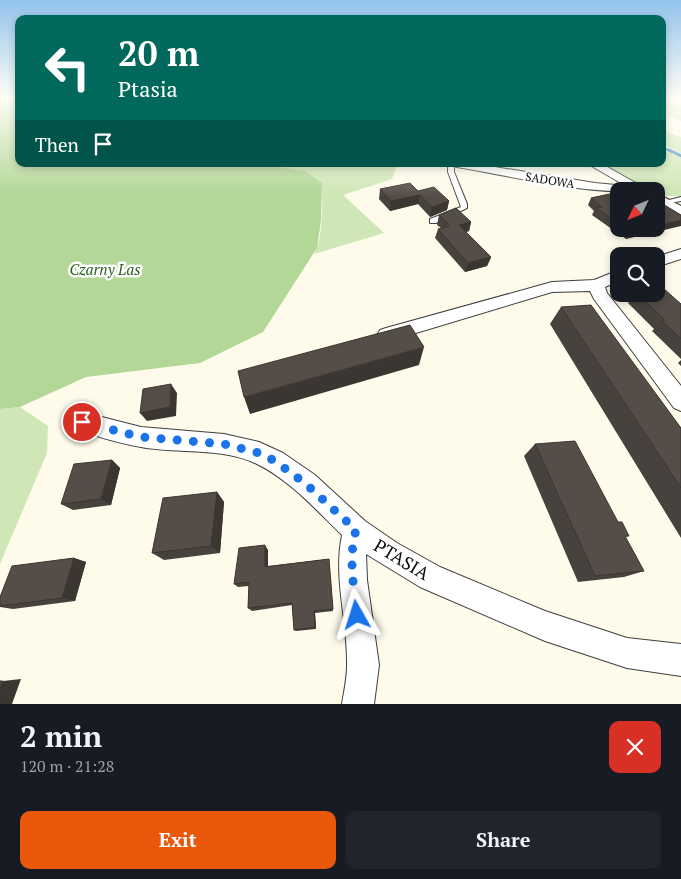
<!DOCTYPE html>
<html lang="en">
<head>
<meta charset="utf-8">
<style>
  body { margin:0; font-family:"PT Serif",serif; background:#20242c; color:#f1f3f6; height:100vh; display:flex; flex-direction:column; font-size:19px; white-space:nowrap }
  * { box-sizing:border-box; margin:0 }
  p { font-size:16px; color:#9ea1a6 }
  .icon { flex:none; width:28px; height:28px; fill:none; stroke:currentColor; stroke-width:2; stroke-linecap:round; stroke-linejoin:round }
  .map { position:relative; height:704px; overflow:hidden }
  .drawer { display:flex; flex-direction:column; background:#171b24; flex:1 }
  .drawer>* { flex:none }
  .top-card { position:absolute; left:15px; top:15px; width:651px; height:152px; border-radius:10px; box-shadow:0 2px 8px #0003; background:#00695c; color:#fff; overflow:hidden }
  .needle { width:32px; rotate:227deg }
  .tools { position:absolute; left:610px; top:182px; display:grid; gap:10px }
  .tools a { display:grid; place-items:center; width:55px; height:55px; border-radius:10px; background:#171b24; box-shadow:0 2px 8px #0003; font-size:25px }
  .pin { position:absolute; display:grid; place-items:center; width:42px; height:42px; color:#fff; margin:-21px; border:2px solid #fff; border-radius:50%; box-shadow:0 1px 5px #0007 }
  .me { position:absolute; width:55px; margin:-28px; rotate:354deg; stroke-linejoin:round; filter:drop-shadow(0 0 4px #0008) }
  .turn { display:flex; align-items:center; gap:18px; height:105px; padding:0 20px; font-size:22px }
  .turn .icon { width:65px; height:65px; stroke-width:2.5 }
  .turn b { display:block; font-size:35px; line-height:42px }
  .then { display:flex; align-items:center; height:48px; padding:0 20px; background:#0003; gap:10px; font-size:19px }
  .round { display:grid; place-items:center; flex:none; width:52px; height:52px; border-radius:10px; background:#20242c }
  .headline { display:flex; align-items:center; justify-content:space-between; height:85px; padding:0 20px }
  h1 { font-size:30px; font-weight:600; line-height:38px }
  .button { display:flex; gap:10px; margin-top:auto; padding:10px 20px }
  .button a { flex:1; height:58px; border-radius:10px; background:#ea580c; color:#fff; font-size:20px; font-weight:600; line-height:58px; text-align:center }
  .button a+a { background:#20242c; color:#f1f3f6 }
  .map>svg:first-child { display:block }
</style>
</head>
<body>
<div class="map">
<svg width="681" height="704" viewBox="0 0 681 704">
  <rect width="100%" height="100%" fill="#fefbeb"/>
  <path fill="#cfe7b6" d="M662 98H681V121L663 113Z
    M663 130 681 137V154L663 144Z
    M663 149 681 158V196H659L656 195V191H650L599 164H662Z
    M261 164 397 165 392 179 343 195 384 233 314 254C324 237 322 203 322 183Z
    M20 407 48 426 47 453 0 564V409Z"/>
  <path fill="#b2d796" d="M0 98H19V164H261L305 171 322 183 321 220 317 248 263 332 200 363 86 377 20 407 0 409Z"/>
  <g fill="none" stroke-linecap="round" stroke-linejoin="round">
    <path stroke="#3c8dc8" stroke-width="2.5" d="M662 147 672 152"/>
    <path stroke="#3c8dc8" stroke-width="3" d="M669 150 681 156"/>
    <g stroke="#3f3f3f" stroke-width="2">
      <path id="service" d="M451 164H457L454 167V172L467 204V208L436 223H430V219L461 207 448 172V167Z
        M681 197V201L664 204 661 202Z"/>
    </g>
    <g stroke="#3f3f3f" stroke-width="2">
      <path id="minor" d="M451 164H476L595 183 626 186 588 164H602L650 191C587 195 521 178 457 167Z
        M656 193 681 206V216L656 202Z
        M681 249V259L656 267V257Z
        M619 270V281L605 287 607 293 681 386V411L674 408 594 299 590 291 552 292 386 342 380 340 377 335 380 330 386 328 552 282 594 280Z
        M82 412 141 427 224 434 259 442 283 453 315 475 365 521 397 543 440 567 545 611 627 638 681 644V676L627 668 545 641 420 587 366 554 367 580 379 665 374 704H342C344 691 347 679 347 666 348 621 333 579 342 535 316 510 290 480 257 464 222 447 179 454 141 447 121 444 101 437 82 432L74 429 71 422 74 415Z"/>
    </g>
    <use href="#service" fill="#fff" fill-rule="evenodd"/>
    <use href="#minor" fill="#fff" fill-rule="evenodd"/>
  </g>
  <path fill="#48423e" d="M380 189 418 191 449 201 447 210 430 217 418 204 390 211 379 199Z
    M619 192V229H656L626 239 592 215 594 211 588 205 591 198Z
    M439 215 471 222 469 231 466 232 491 257 487 266 465 272 435 238 438 229 441 228 437 225Z
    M636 294H656L681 304V359L652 331 654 329 628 303Z
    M561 307 681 428V538L550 324Z
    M681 360V366L678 363Z
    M535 444 618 522 629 536 625 537 644 571 624 577 578 582 524 456Z
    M112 460 120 468 111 505 73 510 61 504Z
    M217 492 224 502 220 553 164 560 152 553Z
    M268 550V566L329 559 333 611 315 613 316 629 296 631 294 630 292 605 252 611 248 608 249 586 238 587 234 584Z
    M74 558 86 562 75 601 13 609 0 607V597Z"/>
  <path fill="#3b3632" d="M420 195 418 204 390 211 391 201Z
    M449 201 447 210 430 217 432 207Z
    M681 220V226L626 239 631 232 645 229H656V226Z
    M471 222 469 231 456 234 459 225Z
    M491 257 487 266 465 272 468 263Z
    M424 347 419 365 250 414 244 397Z
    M171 384 177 393 176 416 147 421 140 413Z
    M112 460 120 468 111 505 101 499Z
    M217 492 224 502 220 553 211 546Z
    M265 545 268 550V571L265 567Z
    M74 558 86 562 75 601 62 598Z
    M314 611 315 613 316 629 315 627Z
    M21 679 12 704H0V689L3 681Z"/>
  <path fill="#544d48" stroke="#3b3632" d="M410 183 418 191 434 187 449 201 432 207 420 195 391 201 380 189Z
    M637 188 642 191H622Z
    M619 192V224L596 208 602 207 591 198Z
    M656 200 681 215V220L656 226Z
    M456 208 471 222 459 225 491 257 468 263 438 229 450 226 439 215Z
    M626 229H645L631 232Z
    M663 288 681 304V339L662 321 665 320 637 294H656V290Z
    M591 305 681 428V488L561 307Z
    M410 325 424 347 244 397 238 371Z
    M171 384 170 407 140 413 143 389Z
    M575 441 618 522H622L629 536H625L644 571 595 576 535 444Z
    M112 460 101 499 61 504 74 464Z
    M217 492 211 546 152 553 163 498Z
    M265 545V567L329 559 333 609 314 611 315 627 294 630 292 603 248 608 249 582 234 584 239 548Z
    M74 558 62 598 0 606V597L12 566Z
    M0 681H3L0 689Z"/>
  <linearGradient id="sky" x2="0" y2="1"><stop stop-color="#92c3ec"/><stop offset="0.5" stop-color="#fffdf6"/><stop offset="1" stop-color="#fffdf6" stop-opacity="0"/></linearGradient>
  <rect width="681" height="196" fill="url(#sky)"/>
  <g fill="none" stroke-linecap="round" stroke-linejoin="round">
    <path stroke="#1a73e8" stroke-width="9" stroke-dasharray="0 16.2" d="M82 422 141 437 224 444 259 453 275 461 306 484 356 530C348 558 354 587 357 615"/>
  </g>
  <g text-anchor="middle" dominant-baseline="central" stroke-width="5" stroke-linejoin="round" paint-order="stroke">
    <g font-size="12" fill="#0c0c0c" stroke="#fff">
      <text transform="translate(550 180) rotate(9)">SADOWA</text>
    </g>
    <g font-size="15" font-style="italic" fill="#2b601f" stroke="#fff">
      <text x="105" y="269">Czarny Las</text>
    </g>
    <g font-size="18" fill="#0c0c0c" stroke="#fff">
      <text transform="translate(402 559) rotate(31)">PTASIA</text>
    </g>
  </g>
</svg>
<div class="tools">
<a><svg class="needle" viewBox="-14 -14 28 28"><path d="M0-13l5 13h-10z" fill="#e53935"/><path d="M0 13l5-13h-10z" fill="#9ea1a6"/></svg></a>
<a><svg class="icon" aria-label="search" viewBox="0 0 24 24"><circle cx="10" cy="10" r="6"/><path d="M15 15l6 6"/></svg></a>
</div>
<div class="pin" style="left:82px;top:422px;background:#d93025"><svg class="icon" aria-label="arrive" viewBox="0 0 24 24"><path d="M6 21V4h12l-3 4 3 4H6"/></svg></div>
<svg class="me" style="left:357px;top:615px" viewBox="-20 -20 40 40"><path d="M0-17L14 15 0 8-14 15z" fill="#1a73e8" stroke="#fff" stroke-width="4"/></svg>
<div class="top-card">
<div class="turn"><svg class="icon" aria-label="left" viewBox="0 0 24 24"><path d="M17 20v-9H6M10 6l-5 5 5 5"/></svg><div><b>20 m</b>Ptasia</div></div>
<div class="then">Then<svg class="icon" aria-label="arrive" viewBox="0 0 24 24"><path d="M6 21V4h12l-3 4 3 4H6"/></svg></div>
</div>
</div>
<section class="drawer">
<div class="headline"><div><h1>2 min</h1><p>120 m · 21:28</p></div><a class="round" style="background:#d93025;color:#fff"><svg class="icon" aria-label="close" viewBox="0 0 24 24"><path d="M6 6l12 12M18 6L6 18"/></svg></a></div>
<div class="button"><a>Exit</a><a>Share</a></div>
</section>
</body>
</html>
